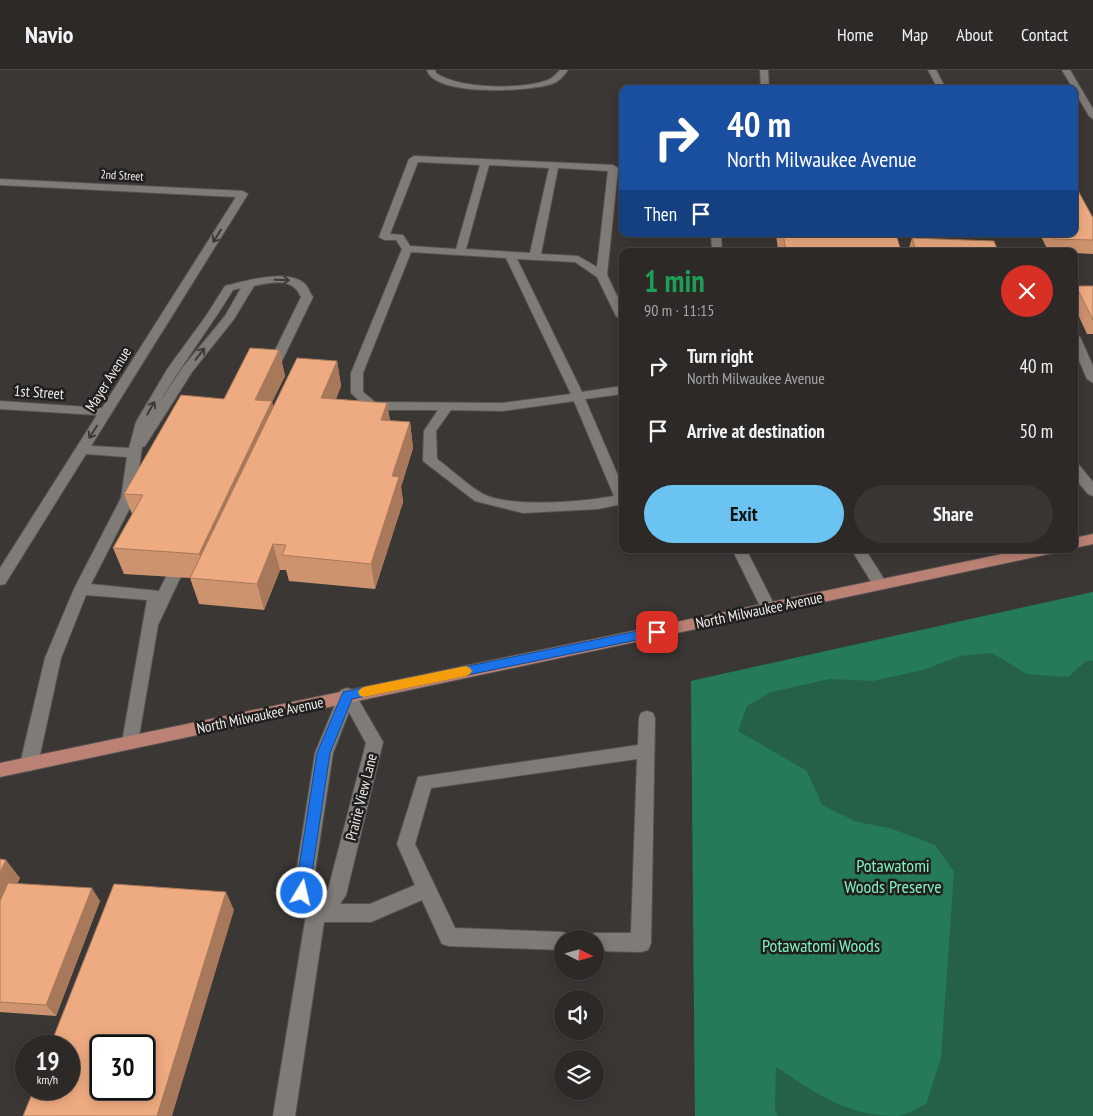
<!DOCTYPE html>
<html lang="en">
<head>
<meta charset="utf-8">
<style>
  body { margin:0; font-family:"PT Sans Narrow",sans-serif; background:#383533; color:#f1f3f6; height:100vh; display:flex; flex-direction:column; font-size:19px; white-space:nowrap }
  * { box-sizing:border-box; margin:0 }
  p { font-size:16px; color:#a6a6a7 }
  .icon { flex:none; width:28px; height:28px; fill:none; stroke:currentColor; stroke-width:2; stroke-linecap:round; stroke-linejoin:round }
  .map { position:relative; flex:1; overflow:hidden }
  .panel { position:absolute; left:619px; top:178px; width:459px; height:305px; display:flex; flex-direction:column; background:#2c2927; border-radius:10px; box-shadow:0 2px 12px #0003,0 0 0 1px #484544 }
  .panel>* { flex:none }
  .hud { position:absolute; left:619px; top:15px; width:459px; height:152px; border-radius:10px; box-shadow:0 2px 12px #0003,0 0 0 1px #484544; background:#1a4fa0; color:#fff; overflow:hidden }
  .needle { width:32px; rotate:96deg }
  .controls { position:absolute; left:554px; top:860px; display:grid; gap:10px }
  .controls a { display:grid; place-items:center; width:50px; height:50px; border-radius:50%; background:#2c2927; box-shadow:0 2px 12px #0003,0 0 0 1px #484544; font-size:25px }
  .speed { position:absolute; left:15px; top:965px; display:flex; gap:10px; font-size:25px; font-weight:700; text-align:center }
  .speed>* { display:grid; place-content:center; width:65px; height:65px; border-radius:50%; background:#2c2927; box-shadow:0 2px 12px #0003,0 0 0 1px #484544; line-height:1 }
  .speed small { font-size:12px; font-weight:400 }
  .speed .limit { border:2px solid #111; border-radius:8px; background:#fff; color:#111 }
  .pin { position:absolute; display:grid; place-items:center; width:42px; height:42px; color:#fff; margin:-21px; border-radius:10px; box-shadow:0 2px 8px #0006 }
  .me { position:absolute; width:55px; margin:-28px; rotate:9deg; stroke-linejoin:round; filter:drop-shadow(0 0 4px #0008) }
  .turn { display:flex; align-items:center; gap:18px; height:105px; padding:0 25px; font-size:22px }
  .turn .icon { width:65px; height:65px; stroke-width:2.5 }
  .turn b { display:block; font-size:35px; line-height:42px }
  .then { display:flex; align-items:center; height:48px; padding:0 25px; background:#0003; gap:10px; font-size:19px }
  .round { display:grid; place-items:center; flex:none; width:52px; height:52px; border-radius:26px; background:#383533 }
  .summary { display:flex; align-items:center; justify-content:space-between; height:85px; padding:0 25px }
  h1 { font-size:30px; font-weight:600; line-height:38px; color:#1e9e55 }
  .button { display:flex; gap:10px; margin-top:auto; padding:10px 25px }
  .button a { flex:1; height:58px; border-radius:30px; background:#6ac3f1; color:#111; font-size:20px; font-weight:600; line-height:58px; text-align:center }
  .button a+a { background:#383533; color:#f1f3f6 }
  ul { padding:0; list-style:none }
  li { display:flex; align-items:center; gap:15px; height:65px; padding:0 25px }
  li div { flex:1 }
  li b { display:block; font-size:19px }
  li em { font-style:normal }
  header { display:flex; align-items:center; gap:30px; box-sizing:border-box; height:70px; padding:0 25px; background:#2c2927; border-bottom:1px solid #484544 }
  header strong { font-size:24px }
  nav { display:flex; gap:28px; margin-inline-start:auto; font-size:18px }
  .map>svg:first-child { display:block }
</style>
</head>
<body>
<header>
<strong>Navio</strong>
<nav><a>Home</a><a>Map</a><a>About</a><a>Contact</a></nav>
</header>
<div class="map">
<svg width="1093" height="1046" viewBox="0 0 1093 1046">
  <rect width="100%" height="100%" fill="#3a3734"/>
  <path fill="#256147" d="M1093 522V1046H695L691 611Z"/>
  <path fill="#257a57" d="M1093 522V591H1086L1068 607 1027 604 992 583 960 586 923 600 873 611 830 609 772 622 747 636 738 661 807 701 822 735 857 752 890 758 935 775 954 802 941 988 926 1034C917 1038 907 1045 898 1046 845 1046 816 1023 776 997L775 1040 778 1046H695L691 611Z"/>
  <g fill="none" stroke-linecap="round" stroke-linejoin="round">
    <g stroke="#565351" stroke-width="2">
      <path id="minor" d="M427 0H435L436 3C459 19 522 20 548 10 553 8 556 4 560 0H568C564 5 560 11 554 13 533 22 434 27 427 0Z
        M760 0H768L769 19H761Z
        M928 0H936L946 19H938Z
        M1062 0H1070L1093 39V49L1089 46Z
        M414 86 613 95 618 98 607 205 622 236V249L616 246 597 207 575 192 517 189 582 322 622 316V324L585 329 622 415V434L598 439 523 443 475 431 423 391 424 361 438 340H372L368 339 351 323V303L402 179 396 170H384L379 167 409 89ZM418 92 480 95 456 179 410 176 403 165 390 164ZM489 95 549 98 530 183 466 179ZM558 98 608 101 597 197 578 186 541 184ZM411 182 506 188 571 324 502 333 375 332 363 322V303ZM574 331 614 426C583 432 510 438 483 424 467 415 452 400 437 389L436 361 451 340 502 341Z
        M0 109 243 121 248 124 91 376 129 378 136 352 168 298 206 246 225 216C245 211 288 198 305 214 308 217 310 223 313 227L277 301 271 305 265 301 301 227C292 207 273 212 254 216L234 249 192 302 145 376 142 377 135 428 91 514 159 521 177 485 182 484 187 485 189 489 158 555 138 672 136 677 130 679 124 677 122 672 147 530 86 525 61 588 38 694 35 699 29 701 23 699 20 694 45 588 74 519 121 428 127 387 86 384 5 514 0 515V498L97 345 0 339V331L102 338 236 127 0 115ZM241 218 225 246 183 297 159 333C182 294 209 259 233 220Z
        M711 164H721L722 181H712Z
        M1074 264 1080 267 1093 296V313L1087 309 1074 279Z
        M1074 394 1079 395 1093 412V426L1088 424 1074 407Z
        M732 479H746L776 538 773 542 768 544 763 542Z
        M851 479H865L887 514 885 518 880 519 875 518Z
        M347 618 353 620 383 672 346 825 340 834H370L415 815 397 774 418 707 638 675 639 648 641 643 647 641 653 643 655 648 651 873 648 880 641 882 595 881V869H587L588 865 595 863H631L637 689 431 718 415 774 455 858 562 862 569 864 571 869H562V880L449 876 442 874 422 830 371 852H324L295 1046H273L306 845 293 823 315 683 339 625 341 620ZM349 642 366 673 328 820 318 829 312 821 333 683Z"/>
    </g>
    <g stroke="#565351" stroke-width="2">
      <path id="major" d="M1093 464V474L1074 478V468Z
        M1026 479H1056L1054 483 1049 484 0 707V693Z"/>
    </g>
    <use href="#minor" fill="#7f7c78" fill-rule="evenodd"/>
    <use href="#major" fill="#bb8174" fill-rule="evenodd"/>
  </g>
  <path fill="#cd936f" d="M1093 148V184L1074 183V181H1048L1040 164H1074Z
    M776 164H896L901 181H778Z
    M912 168 998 181H908Z
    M1076 216H1093V264H1087L1074 236V221Z
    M279 280 285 306 272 332 273 336 337 291 341 316 336 329 387 333 390 351 410 352 413 378 401 417 403 432 375 519 289 511 286 500H280L264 540 199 534 190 508 124 504 113 478 132 444 124 424Z
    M0 789 20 808 17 813 100 831 56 946 0 942Z"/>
  <path fill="#a7785a" d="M279 280 285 306 272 332 278 357 208 509 199 484 255 330Z
    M337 291 341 316 326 353 321 328Z
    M387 333 391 358 381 350Z
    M410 352 413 378 401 417 403 432 375 519 371 494 392 406Z
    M273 474 280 500 264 540 257 514Z
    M6 790 20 808 0 851V802Z
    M92 818 100 831 56 946 46 935Z
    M226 822 234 840 172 1046H157Z"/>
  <path fill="#eeab81" stroke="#a7785a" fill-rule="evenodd" d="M1074 115H1075L1093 148V170L1053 169 1051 164H1074Z
    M783 164H896L901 181H786Z
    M912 168 994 171 998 181H916Z
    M1076 216H1093V250Z
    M250 278 279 280 255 330 272 331 199 484 113 478 143 425 124 424 181 325 224 329Z
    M297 288 337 291 321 328 387 333 381 350 410 352 392 406 399 407 371 494 282 485 286 475 273 474 257 514 190 508Z
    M0 789 6 790 0 802Z
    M8 813 92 818 46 935 0 932V831Z
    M114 814 226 822 157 1046H23L34 1019H69V976H50ZM101 976H144V1019H101Z"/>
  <defs><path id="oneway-shaft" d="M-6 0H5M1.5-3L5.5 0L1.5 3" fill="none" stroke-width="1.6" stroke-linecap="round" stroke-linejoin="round" transform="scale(1.25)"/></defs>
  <g stroke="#3c3b38">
    <use href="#oneway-shaft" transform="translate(217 166) rotate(122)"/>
    <use href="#oneway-shaft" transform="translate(282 210) rotate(2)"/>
    <use href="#oneway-shaft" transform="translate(200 284) rotate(-52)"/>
    <use href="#oneway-shaft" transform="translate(151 338) rotate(-60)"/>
    <use href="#oneway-shaft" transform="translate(93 362) rotate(123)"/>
  </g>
  <path fill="#1a73e8" stroke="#114b97" d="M657 557 661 558 663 562 661 565 352 629 330 683 309 823 307 828 302 830 297 828 295 823 317 683 343 622Z"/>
  <path fill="#f59e0b" d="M466 596 470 598 472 601 470 604 466 606 364 627 360 626 358 622 360 619 364 617Z"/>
  <g text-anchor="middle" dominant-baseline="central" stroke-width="5" stroke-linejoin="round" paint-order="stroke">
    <g font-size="12" fill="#edebe9" stroke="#201f1d">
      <text transform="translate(122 105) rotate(3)">2nd Street</text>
    </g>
    <g font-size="15" fill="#edebe9" stroke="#201f1d">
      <text transform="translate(108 309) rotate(-58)">Mayer Avenue</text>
      <text transform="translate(39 322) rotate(4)">1st Street</text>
      <text transform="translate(759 540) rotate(-12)">North Milwaukee Avenue</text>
      <text transform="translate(260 645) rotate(-12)">North Milwaukee Avenue</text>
      <text transform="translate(361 727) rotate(-76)">Prairie View Lane</text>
    </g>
    <g font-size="18" fill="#81f1be" stroke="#201f1d">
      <text x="893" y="795">Potawatomi<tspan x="893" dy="21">Woods Preserve</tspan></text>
      <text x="821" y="875">Potawatomi Woods</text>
    </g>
  </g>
</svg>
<div class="controls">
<a><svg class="needle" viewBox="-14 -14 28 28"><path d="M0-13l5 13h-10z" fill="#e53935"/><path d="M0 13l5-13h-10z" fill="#a6a6a7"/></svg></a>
<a><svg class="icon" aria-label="sound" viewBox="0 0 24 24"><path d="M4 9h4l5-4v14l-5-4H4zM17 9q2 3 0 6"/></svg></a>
<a><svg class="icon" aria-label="layers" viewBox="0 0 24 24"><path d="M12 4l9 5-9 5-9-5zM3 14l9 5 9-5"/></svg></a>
</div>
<div class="speed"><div>19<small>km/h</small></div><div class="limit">30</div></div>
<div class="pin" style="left:657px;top:562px;background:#d93025"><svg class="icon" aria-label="arrive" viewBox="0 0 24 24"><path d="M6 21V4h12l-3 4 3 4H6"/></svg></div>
<svg class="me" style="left:302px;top:823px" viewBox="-20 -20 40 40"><circle r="17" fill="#1a73e8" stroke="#fff" stroke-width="3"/><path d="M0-11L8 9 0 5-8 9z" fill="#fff"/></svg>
<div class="hud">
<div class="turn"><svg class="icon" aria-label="right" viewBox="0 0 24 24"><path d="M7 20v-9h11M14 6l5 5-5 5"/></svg><div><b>40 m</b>North Milwaukee Avenue</div></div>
<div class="then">Then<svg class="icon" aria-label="arrive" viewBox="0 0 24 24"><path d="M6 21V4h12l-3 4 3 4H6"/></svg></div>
</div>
<section class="panel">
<div class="summary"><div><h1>1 min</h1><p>90 m · 11:15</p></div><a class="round" style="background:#d93025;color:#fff"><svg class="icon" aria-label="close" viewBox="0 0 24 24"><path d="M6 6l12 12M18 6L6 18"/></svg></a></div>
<ul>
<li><svg class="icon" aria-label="right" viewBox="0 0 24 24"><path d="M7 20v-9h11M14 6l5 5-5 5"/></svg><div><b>Turn right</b><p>North Milwaukee Avenue</p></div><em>40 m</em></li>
<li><svg class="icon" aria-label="arrive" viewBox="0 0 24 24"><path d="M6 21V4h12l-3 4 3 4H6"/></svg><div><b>Arrive at destination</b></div><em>50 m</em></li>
</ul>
<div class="button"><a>Exit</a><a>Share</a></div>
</section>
</div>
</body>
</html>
